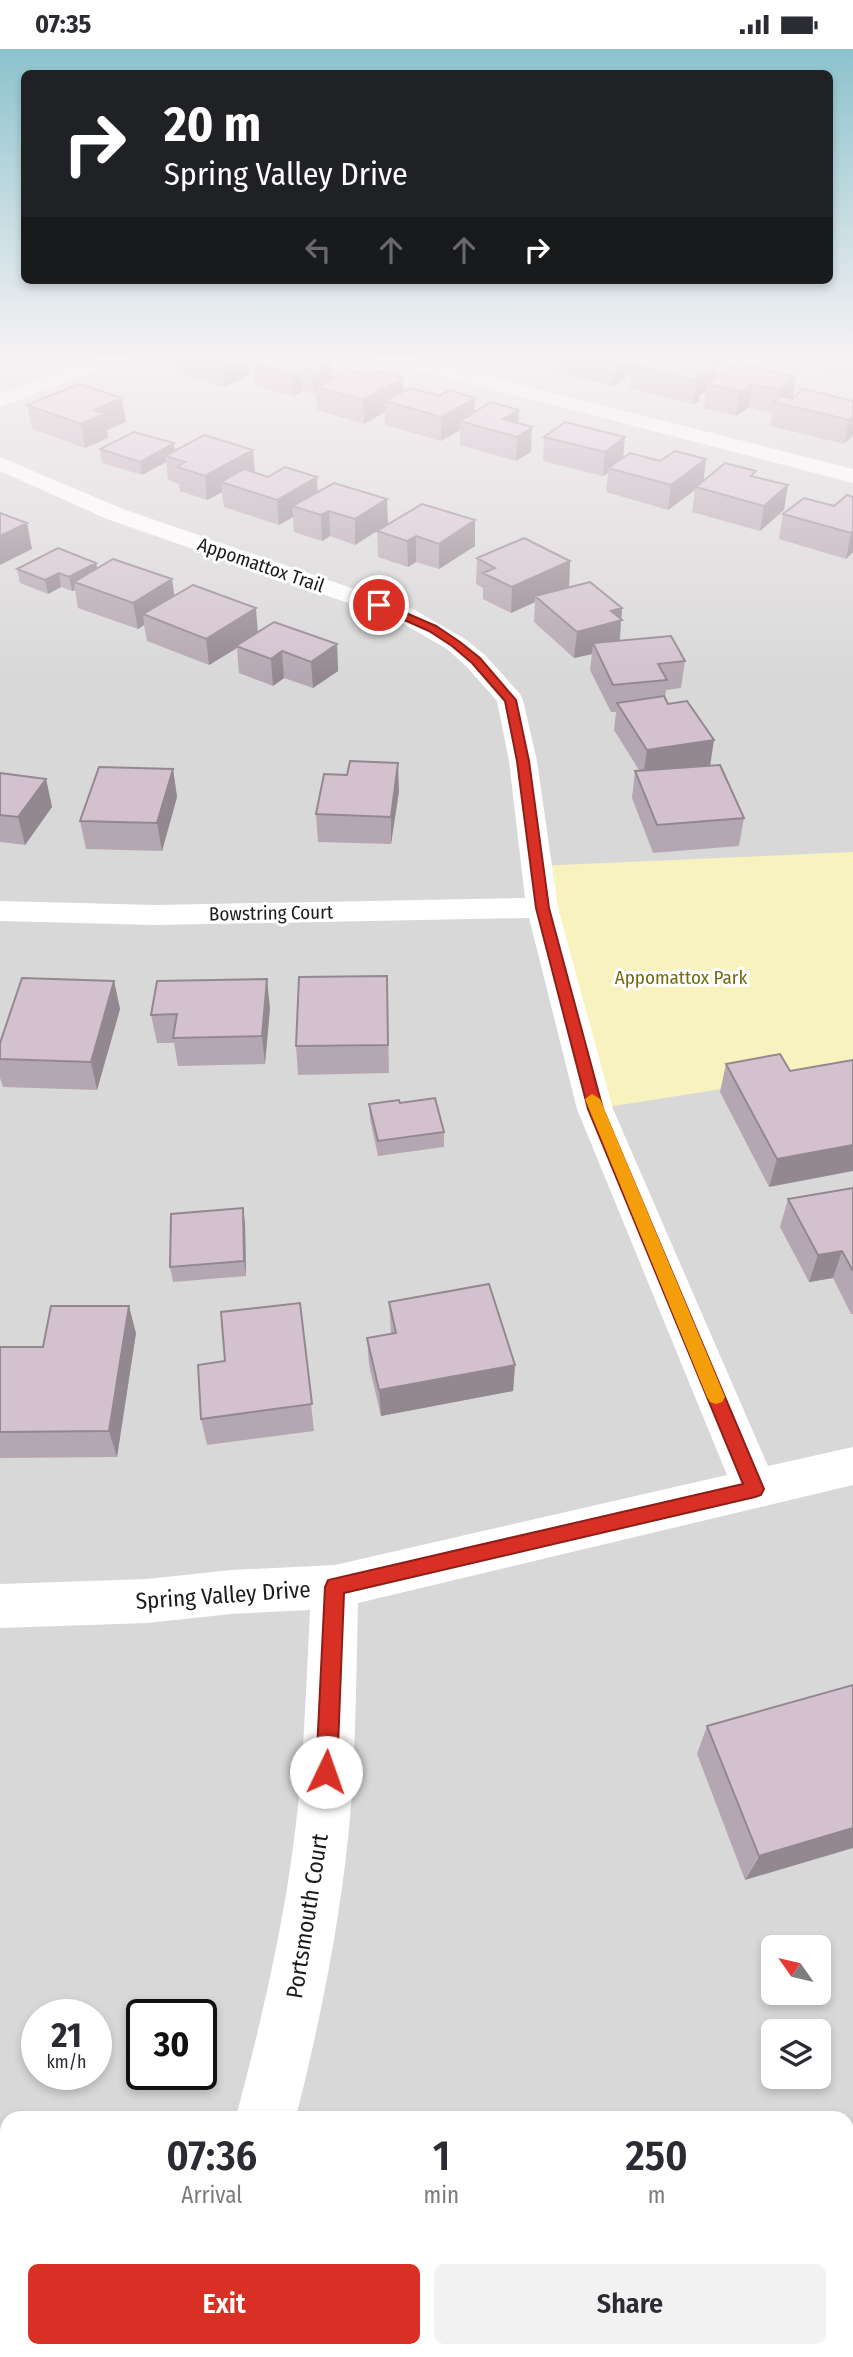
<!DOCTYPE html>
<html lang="en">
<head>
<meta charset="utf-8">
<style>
  body { margin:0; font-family:"Fira Sans Condensed",sans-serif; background:#f2f2f3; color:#2b2b33; height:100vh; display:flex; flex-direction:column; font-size:26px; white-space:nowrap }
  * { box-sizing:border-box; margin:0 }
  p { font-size:23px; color:#7c7c81 }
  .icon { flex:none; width:38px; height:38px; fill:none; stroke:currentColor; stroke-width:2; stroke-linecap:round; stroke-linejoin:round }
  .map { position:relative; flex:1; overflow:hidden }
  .panel { position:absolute; left:0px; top:2062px; width:854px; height:247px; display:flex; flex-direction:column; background:#fff; border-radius:21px 21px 0 0; box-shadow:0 4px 10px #0003 }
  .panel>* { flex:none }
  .guide { position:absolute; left:21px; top:21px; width:812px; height:214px; border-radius:10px; box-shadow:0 4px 10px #0003; background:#202124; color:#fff; overflow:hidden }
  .needle { width:46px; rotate:304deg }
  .tools { position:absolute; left:761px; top:1886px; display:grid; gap:14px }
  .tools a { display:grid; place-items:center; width:70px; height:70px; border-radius:10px; background:#fff; box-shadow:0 4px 10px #0003; font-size:35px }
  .speed { position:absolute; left:21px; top:1950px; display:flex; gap:14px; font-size:35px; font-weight:700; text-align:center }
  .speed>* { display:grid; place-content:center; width:91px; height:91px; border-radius:50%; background:#fff; box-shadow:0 4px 10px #0003; line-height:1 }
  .speed small { font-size:18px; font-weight:400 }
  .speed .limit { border:4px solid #111; border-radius:10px; background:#fff; color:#111 }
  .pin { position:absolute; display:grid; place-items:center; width:60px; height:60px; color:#fff; margin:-30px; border:4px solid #fff; border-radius:50%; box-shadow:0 2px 7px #0007 }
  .me { position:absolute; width:77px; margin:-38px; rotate:3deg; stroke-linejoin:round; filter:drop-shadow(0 0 5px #0008) }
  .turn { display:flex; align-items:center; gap:24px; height:147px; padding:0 28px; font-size:32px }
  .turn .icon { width:91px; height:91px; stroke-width:2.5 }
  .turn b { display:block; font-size:49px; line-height:60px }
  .lanes { display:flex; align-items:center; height:66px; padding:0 28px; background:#0003; justify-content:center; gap:35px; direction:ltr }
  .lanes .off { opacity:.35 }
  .eta { display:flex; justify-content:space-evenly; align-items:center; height:119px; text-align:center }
  .eta b { font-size:42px; font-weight:600; line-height:49px }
  .primary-button { display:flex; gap:14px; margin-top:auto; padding:14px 28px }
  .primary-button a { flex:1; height:80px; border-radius:10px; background:#d93025; color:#fff; font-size:28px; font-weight:600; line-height:80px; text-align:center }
  .primary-button a+a { background:#f2f2f3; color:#2b2b33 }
  .status { display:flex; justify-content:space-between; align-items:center; height:49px; padding:0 35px; background:#fff; direction:ltr }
  .status svg { height:19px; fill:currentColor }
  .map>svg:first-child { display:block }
</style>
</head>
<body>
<div class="status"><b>07:35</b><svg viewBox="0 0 49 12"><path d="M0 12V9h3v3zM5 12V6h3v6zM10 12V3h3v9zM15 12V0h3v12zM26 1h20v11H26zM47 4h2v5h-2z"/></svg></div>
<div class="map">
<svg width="853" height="2308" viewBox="0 0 853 2308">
  <rect width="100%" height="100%" fill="#ede1e7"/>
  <path fill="#d9d8d9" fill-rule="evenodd" d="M0 307H763L853 328V2308H0ZM774 1899H819V1944H774ZM37 1965H96V2025H37ZM142 1965H201V2025H142ZM774 1983H819V2028H774ZM7 2068H847V2301H7Z"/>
  <path fill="#c9c9c9" d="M763 307H853V328Z"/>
  <path fill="#f7f2be" d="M853 803V1019L595 1060 537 817Z"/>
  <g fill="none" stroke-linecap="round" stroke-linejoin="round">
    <path fill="#fff" fill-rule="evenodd" d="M102 307H128L126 311 0 358V345Z
      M378 307H409L853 420V434L380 311Z
      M0 408 123 460 415 561 465 590 485 606 520 645 523 651 537 712 558 859 613 1060 768 1417 853 1398V1436L358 1554C356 1633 356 1712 348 1790 338 1884 319 1977 296 2068H236C260 1977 282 1885 294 1791 304 1715 306 1638 310 1561L231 1565 147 1574 0 1579V1535L147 1530 231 1521 335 1516 727 1426 577 1060 529 869 156 876 0 872V852L156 856 525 849 509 712 497 652 467 618 447 600 397 571 107 470 0 422Z
      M170 2301H235L234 2308H168Z"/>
  </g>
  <path fill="#b5a7b1" d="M174 307H248L249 326 224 338 176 324Z
    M519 307H634V315L718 313 716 329 796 328 793 349 853 352 844 395 770 377 772 364 749 358 736 367 704 359 706 342 699 347V352L693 355 630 339 631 324 613 337 554 323 555 312 545 317 519 311Z
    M332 312 333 329 367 326 403 329V342L474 363 519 361 518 375 531 403 516 412 460 396V381L441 392 385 376V363L364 375 317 361 316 344 314 345 302 342 293 347 255 337 253 314Z
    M27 356 126 373 107 381 108 389 85 399 32 380Z
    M565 373 623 408 660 412 706 410 703 432 755 428 784 461 760 482 692 463 695 441 668 461 606 443 608 424 603 427 543 412 544 388Z
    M100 400 175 402 253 401 255 424 318 443 388 475 355 496 330 487 322 492 294 483 293 468 279 476 224 458 222 443 207 451 180 442 179 435 168 431 166 413 142 426 102 414Z
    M853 448V503L846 510 779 490 783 465 834 457Z
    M475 471V497L439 520 416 513 408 518 378 508 377 482Z
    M477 509 570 512 569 538 622 559 620 592 685 612 681 639 666 641 665 649 744 769 739 797 653 804 632 749 635 722 639 721 614 681 616 663H611L590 621 592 605 574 609 534 573 535 553 511 564 483 550V539L476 535Z
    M96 514 97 519 175 547 258 583 337 595 338 622 313 639 284 629 273 637 239 624 237 599 209 616 147 592 144 576 138 580 78 559 75 541 72 542 61 538 48 545 20 534 17 520Z
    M173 720 177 748 162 802 86 800 80 772Z
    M0 724 46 730 52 758 25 796 0 793Z
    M347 726 399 742 391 795 318 793 316 765Z
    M387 927 389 1024 298 1026 296 997Z
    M114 932 120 960 97 1041 3 1038 0 1029V994Z
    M270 959 265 1015 178 1017 174 994H157L151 966Z
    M853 1011 769 1138 720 1043 726 1015 790 1022Z
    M400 1054 444 1083V1098L378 1107 370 1070 369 1055Z
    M853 1139V1265H851L833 1229 809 1233 780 1178 788 1150Z
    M245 1174 246 1227 173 1233 170 1218Z
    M389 1253 515 1316 513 1342 381 1367 369 1316 367 1289 391 1285Z
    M300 1254 314 1382 207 1396 201 1370 225 1312Z
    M136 1284 117 1408 0 1409V1298H43Z
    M853 1636 745 1831 697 1705 707 1677Z"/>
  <path fill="#948890" d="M0 307H10V310L0 314Z
    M226 307H248L249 326 224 338 222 315Z
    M546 307H555V312L545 317Z
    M625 307H634L631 324 613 337 615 314Z
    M332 312 333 335 316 338V344L314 345 313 322Z
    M718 313 715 336 707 335 706 342 699 347V352L693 355 697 327Z
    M301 319 302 342 293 347 292 324Z
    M796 328 792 352 776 354 778 341Z
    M403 329V353L385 352V363L364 375 363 351Z
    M752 335 749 358 736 367 740 343Z
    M122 349 126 373 107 381 108 389 85 399 81 375 94 361Z
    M475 349 474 372H460V381L441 392V368Z
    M519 361 518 385 503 370Z
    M853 367V386L844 395 849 371Z
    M532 378 531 403 516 412 517 388Z
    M625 388 623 412 608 419V424L603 427 605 403Z
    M174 394 176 408 165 407 166 413 142 426 140 413Z
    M253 401 255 426 221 433 222 443 207 451 205 427Z
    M706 410 703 435 696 438 695 441 668 461 671 436Z
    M317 428 318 453 292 457 293 468 279 476 277 451Z
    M788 436 784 461 760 482 764 457Z
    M387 450 388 475 355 496V470Z
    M329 462 330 487 322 492 321 466Z
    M475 471V497L439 520V495Z
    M27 474 32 500 0 516V487Z
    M853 482V503L846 510 851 484Z
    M416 487V513L408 518 407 492Z
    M570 512 569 538 535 547V553L511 564 512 538Z
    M96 514 99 528 74 533 75 541 72 542 69 528Z
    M59 524 61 538 48 545 45 531Z
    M172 530 176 556 143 565 144 576 138 580 133 554Z
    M256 559 258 585 236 597 237 599 209 616 206 590Z
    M622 559 619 597 593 594 592 605 574 609 577 583 611 562Z
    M337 595 338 622 313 639 311 613Z
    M282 602 284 629 273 637 271 610Z
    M714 691 710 718 643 728 647 701Z
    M398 714 399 742 391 795V768Z
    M173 720 177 748 162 802 157 774Z
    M46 730 52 758 25 796 18 768Z
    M267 930 270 959 265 1015 262 987Z
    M114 932 120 960 97 1041 91 1013Z
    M853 1096V1122L769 1138 777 1110Z
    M243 1159 245 1174 246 1227 244 1212Z
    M842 1202 833 1229 809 1233 818 1206Z
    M129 1257 136 1284 117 1408 109 1382Z
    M515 1316 513 1342 381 1367 379 1341Z
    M853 1779V1799L745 1831 759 1807Z"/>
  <path fill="#d3c2ce" stroke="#948890" stroke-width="2" d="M195 307H238L222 315Z
    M266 307H313L332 312 313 322 301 319 292 324 253 314Z
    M584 307H625L615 314Z
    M647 307H694L718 313 697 327 702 328 696 332 632 316Z
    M738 314 796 328 778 341 752 335 740 343 707 335Z
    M349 321 367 326 375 322 403 329 363 351 316 338Z
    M79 335 122 349 94 361 104 365 81 375 27 356Z
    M410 339 439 347 449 341 475 349 441 368 385 352Z
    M803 340 853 352V367L849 371 774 353 781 347 792 350Z
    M491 353 519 361 503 370 532 378 517 388 460 372Z
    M565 373 625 388 605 403 544 388Z
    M134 383 174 394 140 413 100 400Z
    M204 386 253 401 205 427 177 418 185 413 165 407Z
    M675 402 706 410 671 436 608 419 630 404 660 412Z
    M725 414 756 422 751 427 788 436 764 457 696 438Z
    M285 418 317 428 277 451 221 433 244 420 268 428Z
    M334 434 387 450 355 470 329 462 321 466 292 457Z
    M847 446 853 448V482L851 484 783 465 804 449 834 457Z
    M422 455 475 471 439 495 416 487 407 492 377 482Z
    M0 464 27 474 0 487Z
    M524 489 570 512 512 538 483 524 495 519 477 509Z
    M58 499 96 514 69 528 59 524 45 531 17 520Z
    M113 510 172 530 133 554 74 533Z
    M590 533 622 559 611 562 622 571 577 583 535 547Z
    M193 536 256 559 206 590 143 565Z
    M274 573 337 595 311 613 282 602 271 610 236 597Z
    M671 587 685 612 658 615 667 631 613 636 593 594Z
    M664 647 668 655 687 652 714 691 647 701 617 654Z
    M350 712 398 714 391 768 316 765 324 725 347 726Z
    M720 716 744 769 657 776 635 722Z
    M99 718 173 720 157 774 80 772Z
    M0 724 46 730 18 768 0 766Z
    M387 927 388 996 296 997 299 928Z
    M22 929 114 932 91 1013 0 1010V994Z
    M267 930 262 987 173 989 177 965 151 966 157 932Z
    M780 1005 790 1022 853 1011V1096L777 1110 726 1015Z
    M435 1049 444 1083 378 1092 369 1055 399 1051 400 1054Z
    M853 1139V1222L842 1202 818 1206 788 1150Z
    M243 1159 244 1212 170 1218 171 1165Z
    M489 1235 515 1316 379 1341 367 1289 396 1284 389 1253Z
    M300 1254 312 1355 201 1370 198 1316 225 1312 221 1263Z
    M51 1257H129L109 1382 0 1383V1298H43Z
    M853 1636V1779L759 1807 707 1677Z"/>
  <linearGradient id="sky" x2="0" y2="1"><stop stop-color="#8cc3cd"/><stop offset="0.49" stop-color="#f7f2f4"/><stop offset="1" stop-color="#f7f2f4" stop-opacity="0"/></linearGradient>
  <rect width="853" height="630" fill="url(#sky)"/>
  <path fill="#d93025" stroke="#8d1f18" stroke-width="2" d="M375 554H383L436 577 460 593 480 609 516 651 529 712 549 859 603 1060 764 1440 761 1446 755 1448 344 1544 337 1723 334 1730 326 1734 319 1730 316 1723 325 1538 328 1531 743 1435 588 1060 536 859 517 712 505 652 472 614 452 597 429 582 375 558Z"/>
  <path fill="#f59e0b" d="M592 1045 600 1050 725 1348 722 1353 716 1355 710 1353 707 1348 585 1050Z"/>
  <g text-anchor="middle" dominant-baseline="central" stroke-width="6" stroke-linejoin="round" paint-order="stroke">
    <g font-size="19" fill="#1b1b1b" stroke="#fff">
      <text transform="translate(261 516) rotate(19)">Appomattox Trail</text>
      <text transform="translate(271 864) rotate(-1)">Bowstring Court</text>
    </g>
    <g font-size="19" fill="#746b0f" stroke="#fff">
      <text x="681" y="928">Appomattox Park</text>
    </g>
    <g font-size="23" fill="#1b1b1b" stroke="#fff">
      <text transform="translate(223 1546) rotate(-4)">Spring Valley Drive</text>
      <text transform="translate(307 1867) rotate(-81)">Portsmouth Court</text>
    </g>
  </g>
</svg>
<div class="tools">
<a><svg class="needle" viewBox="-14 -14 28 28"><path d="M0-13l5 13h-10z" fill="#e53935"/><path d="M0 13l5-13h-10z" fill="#7c7c81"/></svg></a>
<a><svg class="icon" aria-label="layers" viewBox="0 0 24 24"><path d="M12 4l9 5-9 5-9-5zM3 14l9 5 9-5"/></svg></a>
</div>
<div class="speed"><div>21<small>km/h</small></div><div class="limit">30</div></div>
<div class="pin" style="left:379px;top:556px;background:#d93025"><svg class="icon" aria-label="arrive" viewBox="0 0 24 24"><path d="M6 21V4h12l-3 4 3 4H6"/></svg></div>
<svg class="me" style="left:326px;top:1723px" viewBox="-20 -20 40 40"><circle r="19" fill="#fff"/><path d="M0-13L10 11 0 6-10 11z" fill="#d93025"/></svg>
<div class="guide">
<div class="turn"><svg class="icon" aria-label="right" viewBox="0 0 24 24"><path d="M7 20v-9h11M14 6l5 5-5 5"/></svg><div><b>20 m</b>Spring Valley Drive</div></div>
<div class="lanes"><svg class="icon off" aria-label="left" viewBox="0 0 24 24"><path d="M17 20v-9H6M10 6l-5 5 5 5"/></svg><svg class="icon off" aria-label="ahead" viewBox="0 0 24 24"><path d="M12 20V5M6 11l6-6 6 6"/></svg><svg class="icon off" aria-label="ahead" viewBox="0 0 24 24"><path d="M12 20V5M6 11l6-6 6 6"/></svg><svg class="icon" aria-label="right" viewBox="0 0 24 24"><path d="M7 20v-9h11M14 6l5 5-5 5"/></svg></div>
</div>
<section class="panel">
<div class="eta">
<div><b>07:36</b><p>Arrival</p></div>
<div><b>1</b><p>min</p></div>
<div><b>250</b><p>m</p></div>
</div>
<div class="primary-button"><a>Exit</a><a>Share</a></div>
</section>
</div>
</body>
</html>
